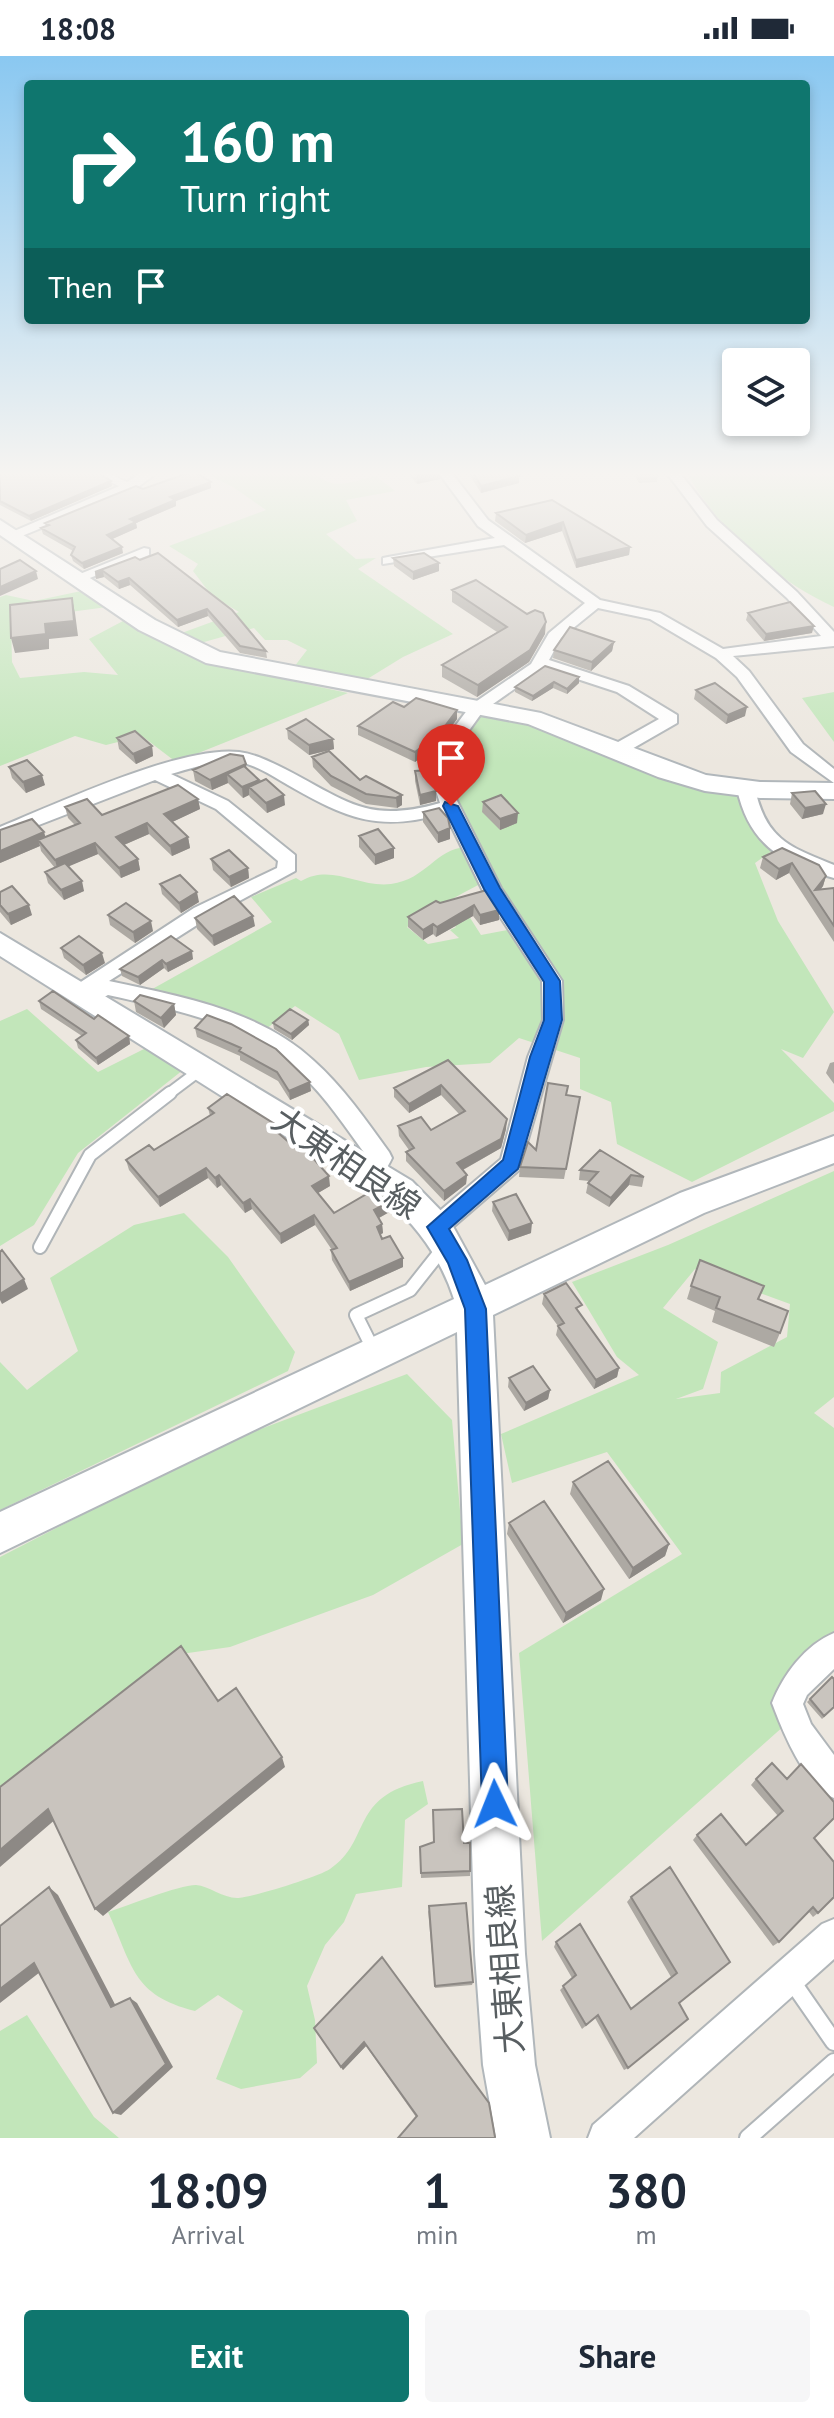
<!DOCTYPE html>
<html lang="en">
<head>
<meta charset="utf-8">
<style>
  body { margin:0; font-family:"PT Sans","Noto Sans JP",sans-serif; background:#f6f6f7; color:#1f2937; height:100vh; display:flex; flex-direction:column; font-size:30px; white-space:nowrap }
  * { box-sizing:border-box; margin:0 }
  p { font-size:26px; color:#747a83 }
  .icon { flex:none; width:44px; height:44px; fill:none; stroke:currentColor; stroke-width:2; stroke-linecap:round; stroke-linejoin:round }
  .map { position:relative; height:2082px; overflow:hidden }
  .sheet { display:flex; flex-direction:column; background:#fff; flex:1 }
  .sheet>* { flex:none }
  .hud { position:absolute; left:24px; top:24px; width:786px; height:244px; border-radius:8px; box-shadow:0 4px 12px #0003; background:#0f766e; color:#fff; overflow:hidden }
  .fabs { position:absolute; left:722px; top:292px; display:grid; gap:16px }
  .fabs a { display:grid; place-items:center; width:88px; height:88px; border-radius:8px; background:#fff; box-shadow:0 4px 12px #0003; font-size:40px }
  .pin { position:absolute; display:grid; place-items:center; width:68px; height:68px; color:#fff; margin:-82px -34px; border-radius:50% 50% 50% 0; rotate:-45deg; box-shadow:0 0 8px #0007 }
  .pin .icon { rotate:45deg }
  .me { position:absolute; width:88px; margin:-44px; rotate:358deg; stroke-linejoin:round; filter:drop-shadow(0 0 6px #0008) }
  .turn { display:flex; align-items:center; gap:28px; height:168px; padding:0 24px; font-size:36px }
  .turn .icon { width:104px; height:104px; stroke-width:2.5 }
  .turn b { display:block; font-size:56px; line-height:68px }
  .then { display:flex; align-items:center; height:76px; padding:0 24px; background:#0003; gap:16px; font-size:30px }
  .eta { display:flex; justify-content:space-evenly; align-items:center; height:136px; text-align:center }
  .eta b { font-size:48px; font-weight:800; line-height:56px }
  .action { display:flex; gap:16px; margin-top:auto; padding:16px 24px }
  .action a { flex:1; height:92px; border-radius:8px; background:#0f766e; color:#fff; font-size:32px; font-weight:800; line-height:92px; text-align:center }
  .action a+a { background:#f6f6f7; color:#1f2937 }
  .status { display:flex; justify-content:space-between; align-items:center; height:56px; padding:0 40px; background:#fff; direction:ltr }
  .status svg { height:22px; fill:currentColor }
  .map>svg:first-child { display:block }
</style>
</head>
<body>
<div class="status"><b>18:08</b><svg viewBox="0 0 49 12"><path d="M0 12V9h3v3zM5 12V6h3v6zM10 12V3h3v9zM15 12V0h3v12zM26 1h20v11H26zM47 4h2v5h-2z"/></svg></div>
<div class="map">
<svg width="834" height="2082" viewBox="0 0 834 2082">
  <rect width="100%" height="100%" fill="#ece7df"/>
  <path fill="#c2e6ba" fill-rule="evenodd" d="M203 416H316C330 437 356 424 376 420L395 435 346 444 357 465 326 478 356 503 376 502 358 513 453 578 403 601 364 625 291 615 307 594 287 584H265L254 572 197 588 179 578 239 556 212 540 193 515 198 508 169 490 266 454 233 431Z
    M704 416H834V551C773 522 724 479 689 421Z
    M86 534 107 551 11 564 12 606 20 622 84 616 118 619 89 583 123 565 202 606 348 637 176 706 142 680 106 689 75 680 0 710V541L6 539 34 545Z
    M834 636V686L802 642Z
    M475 656 565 671 746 734 777 791 755 807 778 865 834 956 803 1002 781 993 834 1047V1055L692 1126 617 1088 611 1046 580 1033V1002L519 982 490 1007 426 1011 359 1024 339 978 295 950 265 974 147 936 272 866 251 841 296 822 301 825C332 807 359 832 391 828 427 823 435 793 466 791L484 826C457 840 431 854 407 871L428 888 459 882 450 874 456 871 440 857H467L481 879 512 873 436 708Z
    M27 953 98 1016 148 991 183 1014 78 1097 34 1169 0 1190V965Z
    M834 1115V1341L814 1357 834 1372V1584L785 1669 542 1885 519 1597 682 1498 607 1396 512 1427 501 1378 639 1319 617 1301 572 1226 668 1189ZM695 1213 790 1248 787 1281 721 1316 720 1337 676 1343 703 1333 718 1286 663 1252Z
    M184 1157 228 1201 295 1296 288 1315 0 1454V1306L27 1334 78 1295 50 1222 134 1169Z
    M407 1318 452 1364 463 1488 373 1539 230 1591 181 1598 0 1733V1501L218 1389Z
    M423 1725 428 1748 405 1764 402 1831 356 1838 344 1866 325 1889 307 1930 315 1964 317 2007 300 2022 241 2033 216 2023 243 1955 218 1939 195 1955C132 1939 133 1910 108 1856 128 1850 178 1829 196 1829 209 1830 223 1842 237 1842 250 1842 318 1821 330 1813 372 1785 349 1740 423 1725Z
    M27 1959 94 2061 119 2082H0V1975Z"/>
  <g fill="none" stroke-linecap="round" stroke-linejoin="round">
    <g stroke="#b0b5b8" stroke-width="10">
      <path id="lane-far3" d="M98 416 129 431"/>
    </g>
    <g stroke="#b0b5b8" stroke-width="14">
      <path id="lane-far2" d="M167 1039 203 1012"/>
    </g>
    <g stroke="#b0b5b8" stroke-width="16">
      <path id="lane-far1" d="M40 1191 90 1099 170 1037
        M374 1295 356 1259 410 1234 444 1191"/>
    </g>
    <g stroke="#b0b5b8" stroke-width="20">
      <path id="lane" d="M791 1924 834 1986
        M748 2082 834 2006"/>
    </g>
    <g stroke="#b0b5b8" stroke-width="4">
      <path id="street" d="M142 416H158L134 434 17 482 5 479 124 428Z
        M438 416H451L488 464 600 544 660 557 723 593 821 580 787 542 707 470 666 416H679L717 464 797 536 834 576V590L733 600 749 615 803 688 834 713V727L791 696 737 621 716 602 650 563 598 552 561 582 549 604 629 630 677 659V667L623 698H611V690L659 663 617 636 544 612 483 655 445 708 451 733 501 832 562 925 563 964 519 1114 445 1178 437 1181 429 1178 425 1171 429 1164 501 1103 528 1001 543 964 542 925 482 833 445 757C378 777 346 762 288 729 274 721 255 708 238 706 216 704 192 712 171 718L228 745 295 799V815L208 862 109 925C179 940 260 954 314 1005 343 1031 366 1064 389 1096L392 1102C386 1115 378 1126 363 1121L359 1114 368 1102C346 1072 326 1041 299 1016 248 967 175 954 108 939L89 949 67 935 194 852 277 812 278 805 216 753 155 724 0 784V771C56 748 182 689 239 696 255 698 271 706 285 713 347 745 367 768 440 747L427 708 430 704 471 649 531 608 549 577 585 547 504 489 383 508V502L388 501 495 482 478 470Z
        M144 492 149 493V499L82 525 70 522Z
        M746 728 755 733C766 783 789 791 834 809V822C782 808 749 788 737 733Z
        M834 1577V1613L807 1639 803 1648 811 1668 834 1699V1742C804 1729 783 1676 772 1647 783 1619 805 1589 834 1577Z
        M834 1863V1903L634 2082H588L593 2069 822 1868Z"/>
    </g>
    <g stroke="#b1b7bb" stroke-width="4">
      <path id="secondary" d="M0 464 155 564 220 596 541 657 706 719 760 726 834 727V743L760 742 705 735 658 721 528 668 206 607 139 574 0 479Z
        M0 877 412 1125 449 1163 485 1229 680 1137 834 1080V1107L704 1157 493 1259 525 1898 535 2009 550 2082H496L483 2009 475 1898 457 1276 0 1497V1456L454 1243C441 1203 419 1172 388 1145L0 900Z"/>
    </g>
    <use href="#lane-far3" stroke="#fff" stroke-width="7"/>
    <use href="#lane-far2" stroke="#fff" stroke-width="10"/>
    <use href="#lane-far1" stroke="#fff" stroke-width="12"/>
    <use href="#lane" stroke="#fff" stroke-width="16"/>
    <use href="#street" fill="#fff" fill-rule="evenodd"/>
    <use href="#secondary" fill="#fff" fill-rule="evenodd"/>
  </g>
  <path fill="#ada9a3" d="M0 416 112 430 31 465 0 449Z
    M406 416H440V423L417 428Z
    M468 416H514L519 427 481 437Z
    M633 416H658L657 426 639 427Z
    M211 426V432L176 445V450L136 467 137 472 112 483 123 497 84 513 73 505 71 499 73 495 43 478 41 472 46 470 45 467 143 433Z
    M552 444 630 491 629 499 576 512 562 475 525 487 495 465 496 457Z
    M135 501 266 595 267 602 240 597 208 560 178 571 130 529 119 533 104 521 96 523 95 516Z
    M393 502 439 507V515L413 524 394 510Z
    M452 534 545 578 529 606 477 641 442 621V609L497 576 452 546Z
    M748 557 812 577 764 585 746 564Z
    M614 586 612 595 591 615 553 602 554 594Z
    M579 621V627L567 638 553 632 532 645 515 636V631Z
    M696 634 745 660 726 668 694 643Z
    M404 651 457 654V663L439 687 415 706 358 679V670Z
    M287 673 333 683 334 693 309 699 288 683Z
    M117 682 152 690 153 700 136 708 119 693Z
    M312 701 360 724 402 739V749L397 752 366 748 331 730 313 711Z
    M9 711 45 729 26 737 12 722Z
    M247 713 259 726 285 749 267 757 250 741 249 739 243 742 228 727 212 734 195 725 193 714Z
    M415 715 436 735V745L420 749 415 725Z
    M792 737 823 758 802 763 790 748Z
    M198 743 200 753 172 766 188 781 190 792 172 800 149 778 124 789 138 803 140 814 121 822 98 798 68 810 84 835 64 844 48 827 45 816 55 812 41 795 40 790 0 807V774L44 776 45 781 75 769 68 762 65 751 102 759Z
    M483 746 517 767 500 774 482 756Z
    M423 756 450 772V783L438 787 423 766Z
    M359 780 394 802 375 809 359 791Z
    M782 792 826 820 823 830 821 833 834 832V886L789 817 776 824 760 812 763 801Z
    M211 803 248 812 249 822 231 831 213 814Z
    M160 828 199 846 181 857 162 838Z
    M487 834 499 864 480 869 473 860 436 881 433 878 423 884 408 871V861L440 847Z
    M0 836 32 859 11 869 0 856Z
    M108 859 153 875 135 887 110 869Z
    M195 862 255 870 214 890 197 873Z
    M171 880 193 903 168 916 164 912 140 929 122 920 120 913Z
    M61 892 105 907 86 919 64 902Z
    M39 945 94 963 129 980 130 988 98 1009 78 992 76 984 82 980 41 953Z
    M134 945 174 948 176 959 164 972 136 956Z
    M207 959 311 1035 290 1044 278 1025 240 1004V1000L197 981 195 972Z
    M308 964 309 969 292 984 274 973 273 967Z
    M448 1004 506 1073 501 1092 463 1114 467 1119 466 1128 444 1145 406 1105V1096L409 1094 399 1080 398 1070 431 1074 459 1058 441 1039 409 1057 394 1041V1032Z
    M834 1006V1028L826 1017 830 1007Z
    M566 1039 580 1041 564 1123 519 1121 520 1111 536 1094Z
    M208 1052 274 1073 330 1130 318 1137 334 1157 393 1144V1154L379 1162 382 1168 383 1177 380 1179 403 1211 350 1235 332 1204 331 1194H332L315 1169 281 1188 252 1153 245 1157 221 1129 217 1132 208 1122 160 1151 129 1114 126 1104 154 1094 210 1060Z
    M580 1114 644 1121 642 1131 629 1129 609 1151 586 1137 588 1127 589 1125 579 1124Z
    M493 1146 531 1177 508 1185 492 1155Z
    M691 1230 759 1244 780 1277 774 1291 712 1266 715 1255 687 1243Z
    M544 1238 580 1258 619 1312 617 1321 594 1333 556 1279 558 1270 542 1248Z
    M509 1322 550 1334 548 1343 524 1355 508 1331Z
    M573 1426 669 1488 665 1500 629 1523 570 1438Z
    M509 1467 601 1544 563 1567 507 1478Z
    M810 1643 834 1652 822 1663 807 1646Z
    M756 1723 814 1782 818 1857 813 1861 809 1856 779 1886 773 1890 693 1784 697 1779 746 1789 778 1760 751 1729Z
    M464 1787 470 1815V1820L421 1822 420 1791Z
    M670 1811 679 1947 628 2012 624 2014 595 1962 582 1973 560 1934 572 1922 554 1891 556 1886 631 1953 671 1921 627 1846 631 1841Z
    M428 1854 473 1926 472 1929 435 1932Z
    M382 1901 489 2047 416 2061 366 1990 343 2014 314 1972Z"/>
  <path fill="#8d8985" d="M434 416H440V423L417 428V420Z
    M519 420V427L481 437V430Z
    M111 425 112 430 31 465 29 460Z
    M211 426V432L176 445V450L136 467 137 472 108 485 107 479 130 463 170 441Z
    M563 466 562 475 525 487 526 479Z
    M122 491 123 497 84 513 82 507Z
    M630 491 629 499 576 512V504Z
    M439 507V515L413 524V516Z
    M36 515 38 523 0 540V531Z
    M103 515 104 521 96 523 95 516Z
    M129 522 130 529 119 533 118 526Z
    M72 542 75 557 78 580 49 583V593L15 597 11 582 45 568Z
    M207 553 208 560 178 571 177 564Z
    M546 566 545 578 529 606 477 641 478 629Z
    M814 570 812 577 764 585 766 578Z
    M614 586 612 595 591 615 592 606Z
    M579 621V627L567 638V633Z
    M554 626 553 632 532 645 533 640Z
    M747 651 745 660 726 668 728 659Z
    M457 654V663L439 687 415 706V696Z
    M333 683 334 693 309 699V689Z
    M152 690 153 700 136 708 133 698Z
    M246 708 247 718H227L228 727 212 734 210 724Z
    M42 719 45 729 26 737 23 726Z
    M259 724 260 734 249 731V739L243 742 242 731Z
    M436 735V745L420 749V739Z
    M284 739 285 749 267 757 266 747Z
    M402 739V749L397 752 396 742Z
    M198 743 200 753 166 769 164 758Z
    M826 748 823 758 802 763 805 752Z
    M518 757 517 767 500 774V763Z
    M147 767 149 778 119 791 116 781Z
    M450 772V783L438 787V777Z
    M44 776 47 787 38 784 40 790 0 807V795Z
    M188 781 190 792 172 800 170 790Z
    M95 787 98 798 58 815 55 804Z
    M394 792V802L375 809V799Z
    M138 803 140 814 121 822 119 812Z
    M792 807 789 817 776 824 779 813Z
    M248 812 249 822 231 831 229 821Z
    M826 820 823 830 815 841V834Z
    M82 825 84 835 64 844 61 834Z
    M197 836 199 846 181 857 179 847Z
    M29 849 32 859 11 869 8 858Z
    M474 849 473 860 436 881 437 871Z
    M499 854V864L480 869V859Z
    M253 860 255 870 214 890 212 880Z
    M151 865 153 875 135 887 133 876Z
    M433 868V878L423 884V874Z
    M192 895 193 903 168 916 166 908Z
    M102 897 105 907 86 919 83 909Z
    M162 904 164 912 140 929 138 921Z
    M174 948 176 959 164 972 161 962Z
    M308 964 309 969 292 984 291 978Z
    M129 980 130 988 98 1009 96 1002Z
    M310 1026 311 1035 290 1044 289 1035Z
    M441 1029V1039L409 1057V1048Z
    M507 1063 506 1073 501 1092 457 1117V1107Z
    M206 1112 208 1122 160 1151 158 1141Z
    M219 1119 221 1129 217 1132 215 1122Z
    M467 1119 466 1128 444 1145V1135Z
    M631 1119 629 1129 609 1151 611 1142Z
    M329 1120 330 1130 313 1140 312 1130Z
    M250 1143 252 1153 245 1157 243 1147Z
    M393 1144V1154L375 1164 374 1154Z
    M314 1159 315 1169 281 1188 280 1178Z
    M532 1167 531 1177 508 1185 509 1175Z
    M382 1168 383 1177 377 1180V1171Z
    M403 1202V1211L350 1235 349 1226Z
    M24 1223 28 1233 2 1248 0 1244V1238Z
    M619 1312 617 1321 594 1333 596 1324Z
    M550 1334 548 1343 524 1355 526 1347Z
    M669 1488 665 1500 629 1523 633 1512Z
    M604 1533 601 1544 563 1567 566 1557Z
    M282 1701 285 1711 103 1860 95 1853Z
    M48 1753 57 1762 0 1811V1794Z
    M49 1831 58 1839 119 1956 111 1951Z
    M34 1907 44 1913 0 1947V1933Z
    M130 1942 137 1947 173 2011 121 2059 113 2057Z
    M364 1986 366 1990 343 2014 341 2011Z"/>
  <path fill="#c9c4be" stroke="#8d8985" stroke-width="2" d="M0 416H97L111 425 29 460 0 445Z
    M191 416H195L211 426 170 441 175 444 130 463 136 466 107 479 122 491 82 507 71 499 75 491 41 472 49 469 45 467 136 430 143 433Z
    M414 416H434L417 420Z
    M473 416H514L519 420 481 430Z
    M639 416H658V417L640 418Z
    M552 444 630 491 576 504 563 466 526 479 496 457Z
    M158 497 232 554 266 595 240 590 207 553 177 564 129 522 118 526 103 515 95 516 135 501 140 504Z
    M424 497 439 507 413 516 393 502Z
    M20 504 36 515 0 531V513Z
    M476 524 527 558 535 554 543 557 546 566 530 594 478 629 442 609 507 571 452 534Z
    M72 542 74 565 45 568 46 578 11 582 10 549Z
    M790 546 814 570 766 578 748 557Z
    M570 571 614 586 592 606 554 594Z
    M545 610 579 621 567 633 554 626 533 640 515 631Z
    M715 627 747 651 728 659 696 634Z
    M416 642 457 654 439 678 415 696 358 670 393 646 404 651Z
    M306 663 333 683 309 689 287 673Z
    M135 675 152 690 133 698 117 682Z
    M329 695 360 724 366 720 402 739 396 742 366 738 331 720 312 701Z
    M230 698 243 700 246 708 210 724 193 714Z
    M27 704 42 719 23 726 9 711Z
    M244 710 259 724 242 731 227 718Z
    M429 714 436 735 420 739 415 715Z
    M266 723 284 739 266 747 249 731Z
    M178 729 198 743 164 758 188 781 170 790 147 767 116 781 138 803 119 812 95 787 55 804 38 784 80 767 65 751 87 743 102 759Z
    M815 735 826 748 805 752 792 737Z
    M501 739 518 757 500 763 483 746Z
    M439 752 448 762 450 772 438 777 423 756Z
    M32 763 44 776 0 795V774Z
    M378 773 394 792 375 799 359 780Z
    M782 792 819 809 826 820 815 834 834 832V870L792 807 779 813 763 801Z
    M229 794 248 812 229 821 211 803Z
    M65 807 82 825 61 834 45 816Z
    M180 819 197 836 179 847 160 828Z
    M12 830 29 849 8 858 0 849V836Z
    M487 834 499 854 480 859 474 849 437 871 433 868 423 874 408 861 436 845 440 847Z
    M234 840 253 860 212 880 195 862Z
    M126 847 151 865 133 876 108 859Z
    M79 880 102 897 83 909 61 892Z
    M171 880 192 895 166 908 162 904 138 921 120 913Z
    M53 935 94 963 98 959 129 980 96 1002 76 984 86 977 39 945Z
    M140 939 174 948 161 962 134 945Z
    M290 953 308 964 291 978 273 967Z
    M207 959 231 968 276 993 310 1026 289 1035 277 1016 239 995 241 992 195 972Z
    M448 1004 507 1063 501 1083 457 1107 467 1119 444 1135 406 1096 414 1092 398 1070 421 1061 431 1074 465 1055 441 1029 409 1048 394 1032Z
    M548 1027 568 1030 566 1039 580 1041 566 1113 520 1111 528 1086 536 1094Z
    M227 1038 273 1067 269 1069 299 1095 304 1092 329 1120 312 1130 334 1157 377 1132 393 1144 374 1154 382 1168 377 1171 382 1183 390 1180 403 1202 349 1226 331 1194 337 1192 314 1159 280 1178 250 1143 243 1147 219 1119 215 1122 206 1112 158 1141 126 1104 149 1089 154 1094 214 1057 208 1052Z
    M600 1094 644 1121 631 1119 611 1142 588 1127 598 1116 580 1114Z
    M516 1138 532 1167 509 1175 493 1146Z
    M2 1194 24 1223 0 1238V1196Z
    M700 1204 764 1230 758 1243 788 1255 780 1277 716 1252 720 1241 691 1230Z
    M566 1227 582 1249 576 1252 619 1312 596 1324 558 1270 564 1267 544 1238Z
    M533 1310 550 1334 526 1347 509 1322Z
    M608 1405 669 1488 633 1512 573 1426Z
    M544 1445 604 1533 566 1557 509 1467Z
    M181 1590 218 1645 236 1632 282 1701 95 1853 48 1753 0 1794V1731Z
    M832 1621 834 1623V1651L824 1660 810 1643Z
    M772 1707 787 1723 801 1708 834 1746V1762L814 1782 834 1806V1841L818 1857 813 1851 779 1886 697 1779 721 1758 746 1789 783 1755 756 1723Z
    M462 1753 464 1787H470V1815L421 1817 420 1791 434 1786 433 1754Z
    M670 1811 730 1906 679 1947 688 1963 628 2012 598 1959 586 1969 563 1930 576 1919 556 1886 580 1868 631 1953 677 1917 631 1841Z
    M49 1831 111 1951 130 1942 166 2008 113 2057 34 1907 0 1933V1870Z
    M466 1847 473 1926 435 1930 429 1850Z
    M382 1901 489 2047 495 2081 494 2082H398L417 2060 364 1986 341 2011 314 1972Z"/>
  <linearGradient id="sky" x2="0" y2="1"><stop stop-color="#8ac8f1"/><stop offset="0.59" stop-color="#f6f4f1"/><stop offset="1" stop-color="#f6f4f1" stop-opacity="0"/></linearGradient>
  <rect width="834" height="708" fill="url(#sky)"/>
  <path fill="#1a73e8" stroke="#114b97" stroke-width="2" d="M445 746 458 750 500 832 560 925 562 964 518 1113 449 1173 467 1204 486 1253 508 1748 504 1758 495 1761 485 1758 482 1748 465 1253 448 1207 427 1171 503 1104 530 1001 544 964V926L484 833 443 750Z"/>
  <g text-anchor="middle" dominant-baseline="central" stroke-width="8" stroke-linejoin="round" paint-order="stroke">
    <g font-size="34" fill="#585e61" stroke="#fff">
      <text transform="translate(347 1106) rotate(34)">大東相良線</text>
      <text transform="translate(504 1913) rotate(-94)">大東相良線</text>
    </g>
  </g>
</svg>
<div class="fabs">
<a><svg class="icon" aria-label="layers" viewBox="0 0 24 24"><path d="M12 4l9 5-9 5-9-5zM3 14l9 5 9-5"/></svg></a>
</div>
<div class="pin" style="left:451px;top:750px;background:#d93025"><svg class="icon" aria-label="arrive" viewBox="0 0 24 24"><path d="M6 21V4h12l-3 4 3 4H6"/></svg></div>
<svg class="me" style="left:495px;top:1748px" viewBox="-20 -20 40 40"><path d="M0-17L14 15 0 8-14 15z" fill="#1a73e8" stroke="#fff" stroke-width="4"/></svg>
<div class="hud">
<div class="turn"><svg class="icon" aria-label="right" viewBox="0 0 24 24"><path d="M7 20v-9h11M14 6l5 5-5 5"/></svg><div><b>160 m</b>Turn right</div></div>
<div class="then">Then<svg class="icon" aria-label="arrive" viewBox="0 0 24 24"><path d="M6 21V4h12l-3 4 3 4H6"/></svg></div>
</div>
</div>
<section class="sheet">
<div class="eta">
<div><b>18:09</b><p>Arrival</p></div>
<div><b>1</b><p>min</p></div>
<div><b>380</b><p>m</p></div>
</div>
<div class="action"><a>Exit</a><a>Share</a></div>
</section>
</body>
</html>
